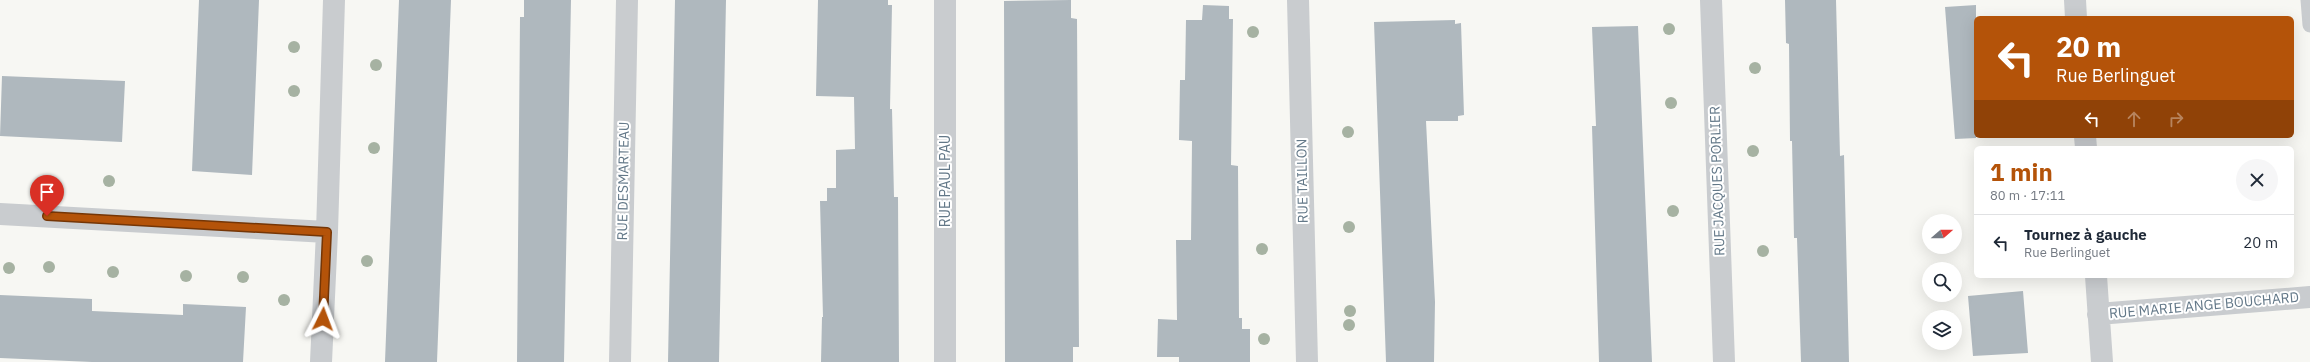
<!DOCTYPE html>
<html lang="fr">
<head>
<meta charset="utf-8">
<style>
  body { margin:0; font-family:"IBM Plex Sans",sans-serif; background:#f6f6f7; color:#1f2937; height:100vh; display:flex; flex-direction:column; font-size:15px; white-space:nowrap }
  * { box-sizing:border-box; margin:0 }
  p { font-size:13px; color:#747a83 }
  .icon { flex:none; width:22px; height:22px; fill:none; stroke:currentColor; stroke-width:2; stroke-linecap:round; stroke-linejoin:round }
  .map { position:relative; flex:1; overflow:hidden }
  .side { position:absolute; left:1974px; top:146px; width:320px; height:132px; display:flex; flex-direction:column; background:#fff; border-radius:6px; box-shadow:0 4px 16px #0002 }
  .side>* { flex:none }
  .guide { position:absolute; left:1974px; top:16px; width:320px; height:122px; border-radius:6px; box-shadow:0 4px 16px #0002; background:#b45309; color:#fff; overflow:hidden }
  .needle { width:26px; rotate:70deg }
  .buttons { position:absolute; left:1922px; top:214px; display:grid; gap:8px }
  .buttons a { display:grid; place-items:center; width:40px; height:40px; border-radius:50%; background:#fff; box-shadow:0 4px 16px #0002; font-size:20px }
  .pin { position:absolute; display:grid; place-items:center; width:34px; height:34px; color:#fff; margin:-41px -17px; border-radius:50% 50% 50% 0; rotate:-45deg; box-shadow:0 0 4px #0007 }
  .pin .icon { rotate:45deg }
  .me { position:absolute; width:44px; margin:-22px; rotate:3deg; stroke-linejoin:round; filter:drop-shadow(0 0 3px #0008) }
  .turn { display:flex; align-items:center; gap:14px; height:84px; padding:0 16px; font-size:18px }
  .turn .icon { width:52px; height:52px; stroke-width:2.5 }
  .turn b { display:block; font-size:28px; line-height:34px }
  .lanes { display:flex; align-items:center; height:38px; padding:0 16px; background:#0003; justify-content:center; gap:20px; direction:ltr }
  .lanes .off { opacity:.35 }
  .round { display:grid; place-items:center; flex:none; width:42px; height:42px; border-radius:21px; background:#f6f6f7 }
  .head { display:flex; align-items:center; justify-content:space-between; height:68px; padding:0 16px }
  h1 { font-size:24px; font-weight:700; line-height:30px; color:#b45309 }
  ul { padding:0; list-style:none }
  li { display:flex; align-items:center; gap:12px; height:56px; padding:0 16px; border-top:1px solid #e0e1e3 }
  li div { flex:1 }
  li b { display:block; font-size:15px }
  li em { font-style:normal }
  .map>svg:first-child { display:block }
</style>
</head>
<body>
<div class="map">
<svg width="2310" height="362" viewBox="0 0 2310 362">
  <rect width="100%" height="100%" fill="#f7f7f3"/>
  <path fill="#afb8be" d="M199 0H259L252 175 192 171Z
    M399 0H451L437 362H385Z
    M524 0H571L564 362H517L520 17H524Z
    M675 0H726L719 362H668Z
    M818 0H888V5H892L890 109H892L894 197H898L899 362H821L822 317H823L820 201H827V188H836V150L855 149 854 97 816 96Z
    M1071 0V18L1077 19 1079 347H1073V362H1005L1004 1Z
    M1785 0H1836L1840 156 1844 155 1849 362H1801L1797 238H1794L1792 141H1790L1789 44 1786 43Z
    M1203 5 1229 6V19H1233L1231 165 1238 166 1239 318H1242V329H1250V362H1179V357H1157L1158 319 1177 320 1176 240H1191L1192 141 1179 140 1180 80H1185L1186 20H1202Z
    M1976 5V138L1955 139 1945 7Z
    M1455 20V24L1461 23 1464 115 1458 116V121H1426L1435 302 1434 362H1386L1374 22Z
    M1638 26 1652 362H1599L1592 126H1596L1592 27Z
    M2 76 125 81 122 142 0 136Z
    M2023 291 2028 353 1973 356 1968 296Z
    M0 295 92 299V311L183 315V304L246 307 243 362H92L0 358Z"/>
  <g fill="none" stroke-linecap="round" stroke-linejoin="round">
    <path stroke="#c9cccf" stroke-width="15" d="M2308 0 2310 25"/>
    <path stroke="#c9cccf" stroke-width="22" d="M945 0V362
      M1298 0 1307 362
      M1711 0 1724 362
      M2075 0 2076 18
      M2085 136 2086 148
      M0 214 327 232
      M2096 276 2102 362
      M2098 314 2310 297
      M321 362 327 232 334 0
      M620 362 627 0"/>
  </g>
  <g fill="#a6b2a2">
    <circle cx="1669" cy="29" r="6"/>
    <circle cx="1253" cy="32" r="6"/>
    <circle cx="294" cy="47" r="6"/>
    <circle cx="376" cy="65" r="6"/>
    <circle cx="1755" cy="68" r="6"/>
    <circle cx="294" cy="91" r="6"/>
    <circle cx="1671" cy="103" r="6"/>
    <circle cx="1348" cy="132" r="6"/>
    <circle cx="374" cy="148" r="6"/>
    <circle cx="1753" cy="151" r="6"/>
    <circle cx="109" cy="181" r="6"/>
    <circle cx="1673" cy="211" r="6"/>
    <circle cx="1349" cy="227" r="6"/>
    <circle cx="1262" cy="249" r="6"/>
    <circle cx="1763" cy="251" r="6"/>
    <circle cx="367" cy="261" r="6"/>
    <circle cx="49" cy="267" r="6"/>
    <circle cx="9" cy="268" r="6"/>
    <circle cx="113" cy="272" r="6"/>
    <circle cx="186" cy="276" r="6"/>
    <circle cx="243" cy="277" r="6"/>
    <circle cx="284" cy="300" r="6"/>
    <circle cx="1350" cy="311" r="6"/>
    <circle cx="1349" cy="325" r="6"/>
    <circle cx="1264" cy="339" r="6"/>
  </g>
  <g fill="none" stroke-linecap="round" stroke-linejoin="round">
    <g stroke="#753606" stroke-width="10">
      <path id="route" d="M47 216 327 232 323 319"/>
    </g>
    <use href="#route" stroke="#b45309" stroke-width="7"/>
  </g>
  <g text-anchor="middle" dominant-baseline="central" stroke-width="4" stroke-linejoin="round" paint-order="stroke">
    <g font-size="14" fill="#637888" stroke="#fff">
      <text transform="translate(623 181) rotate(-89)">RUE DESMARTEAU</text>
      <text transform="translate(945 181) rotate(-90)">RUE PAUL PAU</text>
      <text transform="translate(1302 181) rotate(-91)">RUE TAILLON</text>
      <text transform="translate(1717 181) rotate(-92)">RUE JACQUES PORLIER</text>
      <text transform="translate(2204 305) rotate(-5)">RUE MARIE ANGE BOUCHARD</text>
    </g>
  </g>
</svg>
<div class="buttons">
<a><svg class="needle" viewBox="-14 -14 28 28"><path d="M0-13l5 13h-10z" fill="#e53935"/><path d="M0 13l5-13h-10z" fill="#747a83"/></svg></a>
<a><svg class="icon" aria-label="search" viewBox="0 0 24 24"><circle cx="10" cy="10" r="6"/><path d="M15 15l6 6"/></svg></a>
<a><svg class="icon" aria-label="layers" viewBox="0 0 24 24"><path d="M12 4l9 5-9 5-9-5zM3 14l9 5 9-5"/></svg></a>
</div>
<div class="pin" style="left:47px;top:216px;background:#d93025"><svg class="icon" aria-label="arrive" viewBox="0 0 24 24"><path d="M6 21V4h12l-3 4 3 4H6"/></svg></div>
<svg class="me" style="left:323px;top:319px" viewBox="-20 -20 40 40"><path d="M0-17L14 15 0 8-14 15z" fill="#b45309" stroke="#fff" stroke-width="4"/></svg>
<div class="guide">
<div class="turn"><svg class="icon" aria-label="left" viewBox="0 0 24 24"><path d="M17 20v-9H6M10 6l-5 5 5 5"/></svg><div><b>20 m</b>Rue Berlinguet</div></div>
<div class="lanes"><svg class="icon" aria-label="left" viewBox="0 0 24 24"><path d="M17 20v-9H6M10 6l-5 5 5 5"/></svg><svg class="icon off" aria-label="ahead" viewBox="0 0 24 24"><path d="M12 20V5M6 11l6-6 6 6"/></svg><svg class="icon off" aria-label="right" viewBox="0 0 24 24"><path d="M7 20v-9h11M14 6l5 5-5 5"/></svg></div>
</div>
<section class="side">
<div class="head"><div><h1>1 min</h1><p>80 m · 17:11</p></div><a class="round"><svg class="icon" aria-label="close" viewBox="0 0 24 24"><path d="M6 6l12 12M18 6L6 18"/></svg></a></div>
<ul>
<li><svg class="icon" aria-label="left" viewBox="0 0 24 24"><path d="M17 20v-9H6M10 6l-5 5 5 5"/></svg><div><b>Tournez à gauche</b><p>Rue Berlinguet</p></div><em>20 m</em></li>
</ul>
</section>
</div>
</body>
</html>
